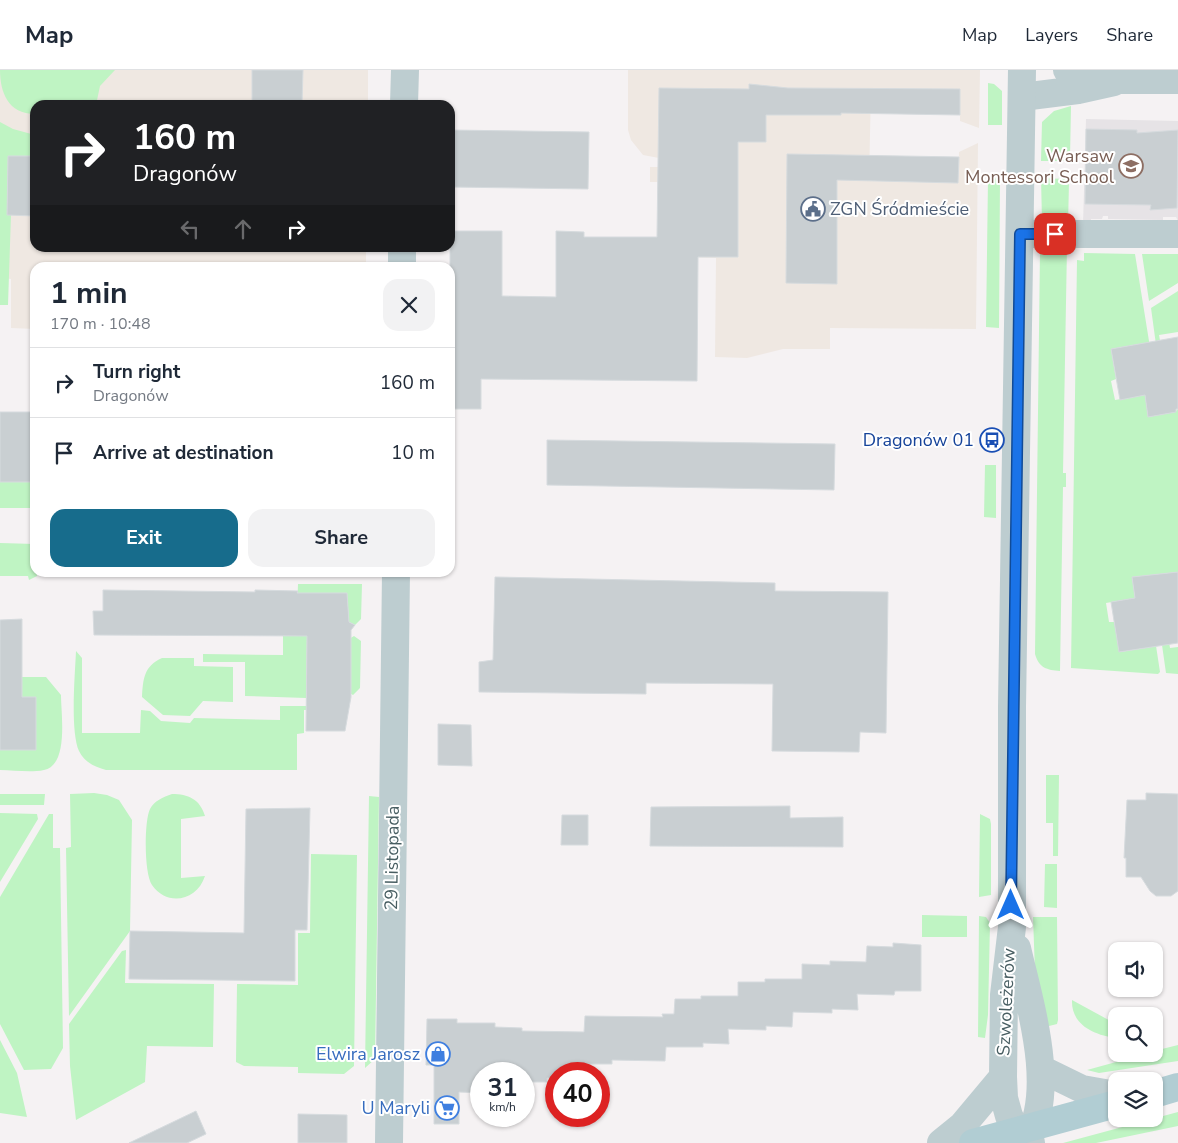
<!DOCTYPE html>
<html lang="en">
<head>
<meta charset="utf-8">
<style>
  body { margin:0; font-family:"Nunito Sans",sans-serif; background:#f2f2f3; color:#1f2937; height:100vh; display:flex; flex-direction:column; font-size:19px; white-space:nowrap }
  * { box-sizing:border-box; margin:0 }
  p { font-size:16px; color:#747a83 }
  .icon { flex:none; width:28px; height:28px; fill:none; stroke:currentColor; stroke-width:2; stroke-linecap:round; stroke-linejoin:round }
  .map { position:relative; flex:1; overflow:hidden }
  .side { position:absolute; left:30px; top:192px; width:425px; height:315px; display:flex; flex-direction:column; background:#fff; border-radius:15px; box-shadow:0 1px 4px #0004 }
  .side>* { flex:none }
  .top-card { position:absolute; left:30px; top:30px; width:425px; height:152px; border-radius:15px; box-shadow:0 1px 4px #0004; background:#202124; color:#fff; overflow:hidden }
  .fabs { position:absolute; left:1108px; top:872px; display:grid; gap:10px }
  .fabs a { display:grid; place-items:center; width:55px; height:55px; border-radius:10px; background:#fff; box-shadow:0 1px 4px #0004; font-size:25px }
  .speed { position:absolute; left:470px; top:992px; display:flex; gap:10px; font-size:25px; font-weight:700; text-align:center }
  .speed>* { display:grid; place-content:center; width:65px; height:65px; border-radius:50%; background:#fff; box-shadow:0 1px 4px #0004; line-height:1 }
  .speed small { font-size:12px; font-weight:400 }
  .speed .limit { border:8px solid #d22; background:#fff; color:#111 }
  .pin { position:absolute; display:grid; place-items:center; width:42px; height:42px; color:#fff; margin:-21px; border-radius:10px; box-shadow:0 2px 8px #0006 }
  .me { position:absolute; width:55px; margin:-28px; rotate:0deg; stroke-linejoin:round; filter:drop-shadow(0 0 4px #0008) }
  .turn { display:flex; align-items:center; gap:18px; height:105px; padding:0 20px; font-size:22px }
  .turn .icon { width:65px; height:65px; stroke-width:2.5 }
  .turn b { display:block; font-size:35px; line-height:42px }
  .lanes { display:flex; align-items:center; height:48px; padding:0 20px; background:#0003; justify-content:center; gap:25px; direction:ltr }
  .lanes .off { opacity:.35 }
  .round { display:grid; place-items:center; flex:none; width:52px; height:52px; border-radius:15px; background:#f2f2f3 }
  .summary { display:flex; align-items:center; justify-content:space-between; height:85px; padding:0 20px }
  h1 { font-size:30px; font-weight:700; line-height:38px }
  .button { display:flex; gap:10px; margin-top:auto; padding:10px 20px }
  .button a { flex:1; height:58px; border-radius:15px; background:#176c8c; color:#fff; font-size:20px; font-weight:700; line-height:58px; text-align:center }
  .button a+a { background:#f2f2f3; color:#1f2937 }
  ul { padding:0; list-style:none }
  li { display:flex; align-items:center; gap:15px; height:70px; padding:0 20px; border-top:1px solid #e0e1e3 }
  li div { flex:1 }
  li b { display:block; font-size:19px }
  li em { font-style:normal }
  header { display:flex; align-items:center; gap:30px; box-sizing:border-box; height:70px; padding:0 25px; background:#fff; border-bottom:1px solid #e0e1e3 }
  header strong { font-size:24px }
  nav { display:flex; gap:28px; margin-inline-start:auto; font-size:18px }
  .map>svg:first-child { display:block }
</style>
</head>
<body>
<header>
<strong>Map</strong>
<nav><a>Map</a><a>Layers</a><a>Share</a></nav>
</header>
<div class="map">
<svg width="1178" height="1073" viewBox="0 0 1178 1073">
  <rect width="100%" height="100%" fill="#f5f2f3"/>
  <path fill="#efe8e2" d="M0 0H368V35H35V178H366V197L35 198V259L11 258V209L0 208Z
    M628 0H980L979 58 960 51V19L871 18 869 111 958 113 959 82 978 73 976 259 830 258V279H783L747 288 715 287 716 188 658 186V112H650V97H659V88L643 85 631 70 628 60Z"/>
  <path fill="#e6e3e6" d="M1086 49 1178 51V151L1176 147H1163V150L1108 149V146H1103L1102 149H1091V152L1083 155Z"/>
  <path fill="#bff4c3" d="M0 0H115L100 16 96 35H35V44C8 44 0 22 0 0Z
    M988 13 994 14 1002 21V55H988Z
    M1071 36 1070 88 1066 91H1041L1042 52 1054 41Z
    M0 52 13 59 35 65V86H8L7 145H11L8 235H0Z
    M1000 108 999 258 986 257 988 109Z
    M1041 108 1066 109 1069 112 1068 155 1042 151Z
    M1067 176 1063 403H1066V417H1063L1060 601C1047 600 1039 598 1035 584L1040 181 1043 178Z
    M1084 183 1135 184 1153 296 1140 274 1111 279 1116 309 1111 311 1115 330 1145 325 1148 347 1175 342 1178 339V502L1132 507 1135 528 1106 533 1109 552H1114L1120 582 1146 578 1141 547 1153 556 1160 602 1158 604 1071 598 1077 190 1084 191Z
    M1142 184H1178V213L1149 231Z
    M1178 221V262L1159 265 1162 281 1157 282 1151 238Z
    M985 395H996V448L984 447Z
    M0 412H35V438H0Z
    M0 473 35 474 37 506 29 510 28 506H0Z
    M263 503 363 502V507L263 506Z
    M298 514H362L361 549 355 555 349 552 347 523H328L297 542Z
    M1167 560 1170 578 1178 577V604L1166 603 1160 561Z
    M283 566H307L306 628 245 626V592H203V584L283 585Z
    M354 566 361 571 360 618 353 625 348 622 351 611V579L349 578V569Z
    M76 581 82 588V663H140L141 640 150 641 161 651 190 653 194 648 280 650V636H307V640H304V663L297 664V700H106C95 697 84 692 79 681 70 661 75 605 76 581Z
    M162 588H194V596L233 597V632L203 631 190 646 163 645 142 627C143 609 144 596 162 588Z
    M22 607H46L61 625C61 644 69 695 44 700 30 703 14 700 0 700V680H36L35 627H22Z
    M1046 705H1059L1058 786H1053V753H1046Z
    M94 723 107 725 119 730 132 750 130 861 69 946 66 778 71 777 70 724Z
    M0 724H45L44 735H0Z
    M172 724C188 724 200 729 205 746L181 749V808L205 806C197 831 167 837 152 815 144 804 144 751 150 739 154 731 163 727 172 724Z
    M369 726 379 727 375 989 365 998Z
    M0 743 37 744 38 749 0 812Z
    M49 744H53V778H60L63 978 51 999 24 1000 0 954V827Z
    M980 744 990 749 991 754V825L979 827Z
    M311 784 357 785 354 996 344 1004 298 1003V997L244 996 236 992 237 914 298 915V863H310Z
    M1045 794H1057V838L1044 837Z
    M922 845 967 846V867H922Z
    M979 846 986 847 990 853 988 945 985 968 978 967Z
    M1033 847H1057L1058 950 1057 954 1045 957 1035 902Z
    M126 880 125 913 214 914 213 977 147 976 145 1012 76 1050 70 996 69 954 122 881Z
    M1072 930 1116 954V968C1094 965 1071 955 1072 930Z
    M0 970 17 1003 27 1047 0 1043Z
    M1178 975V991L1099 1003 1087 1000 1145 984H1154V981Z
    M1178 1042V1056L1096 1073H1063Z"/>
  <path fill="#c9cfd2" stroke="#d6dbde" d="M252 0H303L302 35H252Z
    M749 14 788 18 960 19V45L841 43V45H766V72H738V187H698L697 311 481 309V339H450V161H502V226L556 227V161L584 162V167H657L659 18 749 19Z
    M1086 59 1137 60V63L1178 60 1177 138 1150 140 1151 135 1085 134Z
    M450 60 589 62 588 119 450 117Z
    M787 84 959 87 958 113 837 110V214L786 213Z
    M8 86H35V146L7 145Z
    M1178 267V339H1176V342L1148 347 1145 325 1120 330 1111 279Z
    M0 342H35V412H0Z
    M547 370 835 374 834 420 547 415Z
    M1178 502V573L1119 582 1111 532 1135 528 1132 507Z
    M495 507 775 513V521L888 522 886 663 860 662 859 682 772 681 773 614 646 613V624L479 622V592L493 590Z
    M103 520 255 522V520L298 521 297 523H347L349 552 355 555 351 560V627L345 661H306L307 566 94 565 93 541H103Z
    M22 549V627H36V680H0V550Z
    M438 654 471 655 472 696 438 695Z
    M1146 723 1178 724V821L1171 826H1156L1150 821 1141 807H1126V788H1124L1127 730H1146Z
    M790 736V748L843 747V777L650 776 651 737Z
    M310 738 307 860H295V911L129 909 130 861 244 863 246 739Z
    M562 745H588V775H561Z
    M893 873 921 875V921H895L894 925 857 924 858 940 832 939V943L793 942 792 957 766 956V960L728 959 729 974 703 973V977H666L665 991 612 990V994H575L574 1004H556V1008H547V1012H524V1004H481V1023L459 1022V1054H434V995H426L427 949H457V953H495V957L522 958V961L584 962 585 946 663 947 662 944H674L675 929H701V926H738V912H765V909H802V894L830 895V891L866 892 867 876 893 877Z
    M196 1041 206 1064 187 1073H129Z
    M298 1044 347 1045V1073H298Z"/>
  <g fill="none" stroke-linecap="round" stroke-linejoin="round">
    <path stroke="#bdcdd0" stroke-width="28" d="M1067 0 1123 10H1178
      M1022 27 1078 20 1114 12
      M404 35 405 0
      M1020 164H1178
      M402 198V178
      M389 1073 396 502"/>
    <path stroke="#bdcdd0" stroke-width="28" d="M1022 0 1012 637V857L1004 925 1003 1007 1004 1028 1009 1046 1017 1061 1031 1073
      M1017 878C1029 931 1059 1025 1025 1073
      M1041 999 1082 1019 1116 1025
      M941 1073 962 1056 1003 1007"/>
    <path stroke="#b1cdd3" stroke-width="28" d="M1154 1024 1178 1017
      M973 1073 1116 1034"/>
  </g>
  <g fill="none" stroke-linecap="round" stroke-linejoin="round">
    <g stroke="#114b97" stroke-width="12">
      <path id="route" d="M1011 835 1020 164H1055"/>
    </g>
    <use href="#route" stroke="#1a73e8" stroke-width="9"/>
  </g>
  <defs>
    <g id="school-ring" transform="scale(1.25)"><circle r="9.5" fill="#fff" stroke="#8d6e63" stroke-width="1.5"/><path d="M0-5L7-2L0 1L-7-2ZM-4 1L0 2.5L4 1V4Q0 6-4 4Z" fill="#8d6e63"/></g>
    <g id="civic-ring" transform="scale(1.25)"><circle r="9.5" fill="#fff" stroke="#5c6f8a" stroke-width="1.5"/><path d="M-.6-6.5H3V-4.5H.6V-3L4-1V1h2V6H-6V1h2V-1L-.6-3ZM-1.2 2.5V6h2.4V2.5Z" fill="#5c6f8a"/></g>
    <g id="bus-ring" transform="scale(1.25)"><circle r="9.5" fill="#fff" stroke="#1a4fb4" stroke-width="1.5"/><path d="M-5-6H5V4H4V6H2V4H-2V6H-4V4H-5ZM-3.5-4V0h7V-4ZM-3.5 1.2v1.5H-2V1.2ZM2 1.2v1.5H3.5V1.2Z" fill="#1a4fb4"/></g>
    <g id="shop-ring" transform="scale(1.25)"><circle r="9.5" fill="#fff" stroke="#3f7fe0" stroke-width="1.5"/><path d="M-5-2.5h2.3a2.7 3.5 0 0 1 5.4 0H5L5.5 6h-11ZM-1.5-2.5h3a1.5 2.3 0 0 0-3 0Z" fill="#3f7fe0"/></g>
    <g id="supermarket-ring" transform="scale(1.25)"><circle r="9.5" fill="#fff" stroke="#3f7fe0" stroke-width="1.5"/><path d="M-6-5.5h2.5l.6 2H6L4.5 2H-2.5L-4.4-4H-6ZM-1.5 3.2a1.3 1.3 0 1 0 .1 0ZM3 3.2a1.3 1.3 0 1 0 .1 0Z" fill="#3f7fe0"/></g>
  </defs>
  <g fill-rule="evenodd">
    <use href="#school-ring" x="1131" y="96"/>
    <use href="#civic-ring" x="813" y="139"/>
    <use href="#bus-ring" x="992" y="370"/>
    <use href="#shop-ring" x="438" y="984"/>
    <use href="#supermarket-ring" x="447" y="1038"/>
  </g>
  <g text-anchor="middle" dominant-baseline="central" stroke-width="4" stroke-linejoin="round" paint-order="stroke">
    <g font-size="18" fill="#785e54" stroke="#fff" text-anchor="end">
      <text x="1114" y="86">Warsaw<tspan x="1114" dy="21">Montessori School</tspan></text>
    </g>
    <g font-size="18" fill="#4e5e75" stroke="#fff" text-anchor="start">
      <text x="830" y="139">ZGN Śródmieście</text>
    </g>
    <g font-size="18" fill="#164399" stroke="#fff" text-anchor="end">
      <text x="974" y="370">Dragonów 01</text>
    </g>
    <g font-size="18" fill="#485e62" stroke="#fff">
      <text transform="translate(392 788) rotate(-89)">29 Listopada</text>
      <text transform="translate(1006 932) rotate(-87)">Szwoleżerów</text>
    </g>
    <g font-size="18" fill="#366cbe" stroke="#fff" text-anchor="end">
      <text x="420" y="984">Elwira Jarosz</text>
      <text x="430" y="1038">U Maryli</text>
    </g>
  </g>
</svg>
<div class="fabs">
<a><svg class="icon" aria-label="sound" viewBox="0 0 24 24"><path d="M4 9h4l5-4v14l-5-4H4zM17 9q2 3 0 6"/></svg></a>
<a><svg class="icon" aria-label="search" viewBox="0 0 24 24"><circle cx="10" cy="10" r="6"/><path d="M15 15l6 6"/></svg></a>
<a><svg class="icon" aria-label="layers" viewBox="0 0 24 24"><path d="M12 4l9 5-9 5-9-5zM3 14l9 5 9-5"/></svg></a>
</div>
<div class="speed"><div>31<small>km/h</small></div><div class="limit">40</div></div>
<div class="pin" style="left:1055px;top:164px;background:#d93025"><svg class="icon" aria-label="arrive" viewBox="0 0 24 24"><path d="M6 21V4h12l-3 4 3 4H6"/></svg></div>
<svg class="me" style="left:1011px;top:835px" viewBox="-20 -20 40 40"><path d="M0-17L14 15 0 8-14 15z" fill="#1a73e8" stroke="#fff" stroke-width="4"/></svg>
<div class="top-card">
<div class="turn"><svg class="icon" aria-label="right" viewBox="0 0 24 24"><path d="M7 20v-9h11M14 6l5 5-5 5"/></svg><div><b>160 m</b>Dragonów</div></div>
<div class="lanes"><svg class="icon off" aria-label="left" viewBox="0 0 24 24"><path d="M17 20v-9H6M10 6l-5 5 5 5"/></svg><svg class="icon off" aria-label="ahead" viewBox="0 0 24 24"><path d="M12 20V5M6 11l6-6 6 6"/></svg><svg class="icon" aria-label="right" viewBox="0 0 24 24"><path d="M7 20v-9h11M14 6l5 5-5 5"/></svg></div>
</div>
<section class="side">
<div class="summary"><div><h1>1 min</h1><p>170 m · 10:48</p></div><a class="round"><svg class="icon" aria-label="close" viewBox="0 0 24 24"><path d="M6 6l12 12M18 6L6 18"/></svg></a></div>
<ul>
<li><svg class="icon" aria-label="right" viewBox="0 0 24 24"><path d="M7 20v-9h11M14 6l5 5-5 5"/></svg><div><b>Turn right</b><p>Dragonów</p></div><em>160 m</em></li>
<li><svg class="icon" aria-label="arrive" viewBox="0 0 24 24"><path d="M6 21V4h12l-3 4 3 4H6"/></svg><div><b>Arrive at destination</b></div><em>10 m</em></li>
</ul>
<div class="button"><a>Exit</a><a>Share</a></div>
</section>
</div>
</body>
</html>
